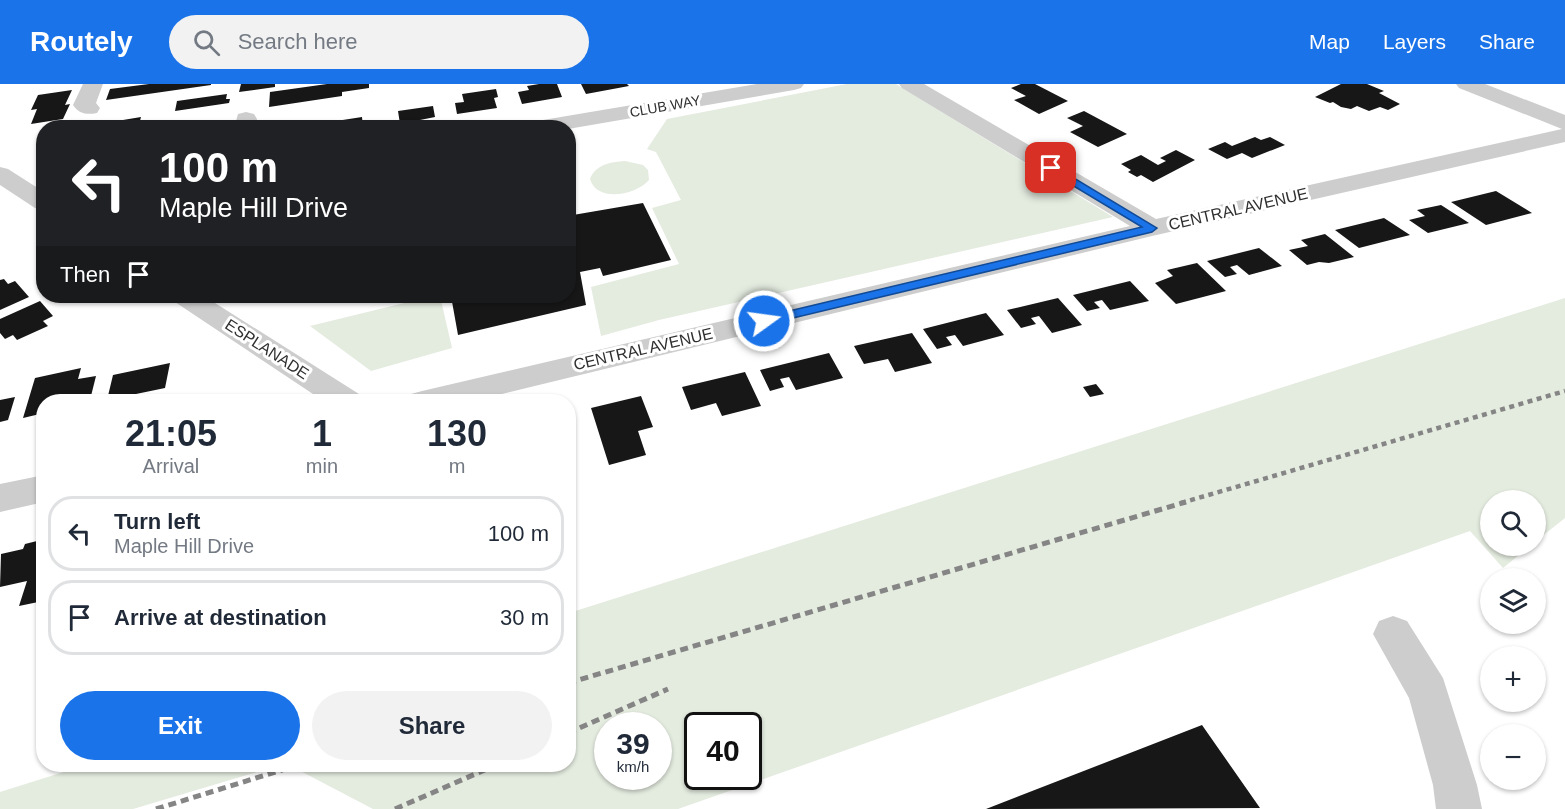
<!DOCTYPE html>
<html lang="en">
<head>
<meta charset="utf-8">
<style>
  body { margin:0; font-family:Arial,sans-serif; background:#f2f2f3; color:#1f2937; height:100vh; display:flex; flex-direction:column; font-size:22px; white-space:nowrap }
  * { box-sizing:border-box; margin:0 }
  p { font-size:20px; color:#747a83 }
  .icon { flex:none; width:33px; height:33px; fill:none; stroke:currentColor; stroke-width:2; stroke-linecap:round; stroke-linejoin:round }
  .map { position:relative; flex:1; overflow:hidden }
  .sheet { position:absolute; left:36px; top:310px; width:540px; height:378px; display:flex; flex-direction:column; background:#fff; border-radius:24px; box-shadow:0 2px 4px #0004 }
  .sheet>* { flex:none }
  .banner { position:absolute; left:36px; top:36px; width:540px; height:183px; border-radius:24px; box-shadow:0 2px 4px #0004; background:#202124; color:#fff; overflow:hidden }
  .fabs { position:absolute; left:1480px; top:406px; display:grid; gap:12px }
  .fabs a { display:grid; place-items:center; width:66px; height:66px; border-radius:50%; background:#fff; box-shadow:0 2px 4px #0004; font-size:30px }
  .speed { position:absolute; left:594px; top:628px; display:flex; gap:12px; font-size:30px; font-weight:700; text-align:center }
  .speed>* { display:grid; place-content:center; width:78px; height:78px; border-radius:50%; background:#fff; box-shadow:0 2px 4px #0004; line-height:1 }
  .speed small { font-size:15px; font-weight:400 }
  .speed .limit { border:3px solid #111; border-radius:9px; background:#fff; color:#111 }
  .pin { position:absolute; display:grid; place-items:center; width:51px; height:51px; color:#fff; margin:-26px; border-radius:12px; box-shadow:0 3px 9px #0006 }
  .me { position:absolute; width:66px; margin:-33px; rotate:76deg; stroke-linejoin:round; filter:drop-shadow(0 0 4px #0008) }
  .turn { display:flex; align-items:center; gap:21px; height:126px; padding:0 24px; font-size:27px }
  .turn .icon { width:78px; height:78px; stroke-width:2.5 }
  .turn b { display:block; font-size:42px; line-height:51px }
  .then { display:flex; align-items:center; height:57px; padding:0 24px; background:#0003; gap:12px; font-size:22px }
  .eta { display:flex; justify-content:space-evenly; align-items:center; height:102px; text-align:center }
  .eta b { font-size:36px; font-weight:700; line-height:42px }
  .button { display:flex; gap:12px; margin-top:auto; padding:12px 24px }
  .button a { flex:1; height:69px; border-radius:36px; background:#1a73e8; color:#fff; font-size:24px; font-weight:700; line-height:69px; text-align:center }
  .button a+a { background:#f2f2f3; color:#1f2937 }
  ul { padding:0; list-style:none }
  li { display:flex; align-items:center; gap:18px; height:75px; margin:0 12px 9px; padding:0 12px; border:3px solid #e0e1e3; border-radius:24px }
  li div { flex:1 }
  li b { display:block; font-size:22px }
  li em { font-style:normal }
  header { display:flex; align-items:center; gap:36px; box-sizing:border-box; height:84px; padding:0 30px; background:#1a73e8; color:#fff }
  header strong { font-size:28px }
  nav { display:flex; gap:33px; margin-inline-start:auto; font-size:21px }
  .search { width:420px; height:54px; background:#f2f2f3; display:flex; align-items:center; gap:15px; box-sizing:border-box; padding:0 21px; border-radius:33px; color:#747a83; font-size:22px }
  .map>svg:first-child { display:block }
</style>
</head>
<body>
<header>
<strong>Routely</strong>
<div class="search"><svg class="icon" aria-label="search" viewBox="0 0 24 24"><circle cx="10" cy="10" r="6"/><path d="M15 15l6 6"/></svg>Search here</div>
<nav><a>Map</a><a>Layers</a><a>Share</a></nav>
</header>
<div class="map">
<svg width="1565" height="725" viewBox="0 0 1565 725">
  <rect width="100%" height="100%" fill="#fff"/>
  <path fill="#e4ebdf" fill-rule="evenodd" d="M847 0H896L1113 133 659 236 601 252 591 203 679 180 652 124 681 116 656 68 647 65 667 35Z
    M625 77 643 81 648 86 649 96C636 111 597 119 590 95 596 80 611 78 625 77Z
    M433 212H440L452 264 371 287 310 242Z
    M1565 214V434L1536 457V417H1491V462H1530L1503 484 1470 447 678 725H373L289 681H568L569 529ZM608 642H658V693H608ZM698 642H748V693H698Z
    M86 681H280L133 725H0V708Z"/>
  <path fill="#171717" d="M149 0H211V1L106 16 110 5Z
    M241 0H275V3L239 8Z
    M327 0H369V4L342 8V12L269 23 270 8Z
    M539 0H557L562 13 522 20 518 8 529 6 527 2Z
    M581 0H627L629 2 586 10Z
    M1021 0H1035L1068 17 1039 30 1014 16 1026 12 1011 4Z
    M1341 0H1367L1384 7 1379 9 1400 20 1388 26 1380 23 1369 27 1357 22 1351 25 1341 23 1333 18 1330 19 1315 13Z
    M496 5 498 13 494 14 497 24 457 30 455 19 464 18 462 10Z
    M72 6 65 21 70 20 63 35 31 40 37 25 31 26 38 11Z
    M227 10 226 15H230L229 19 175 27 177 17Z
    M433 22 435 33 400 40 398 27Z
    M1084 27 1127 50 1098 63 1070 48 1083 42 1067 34Z
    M141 33 138 44H70L71 41 100 36 99 40Z
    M362 33 363 44H304V42Z
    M1255 53 1261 56 1270 53 1285 61 1252 74 1242 69 1227 75 1208 65 1225 58 1232 62Z
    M1176 66 1195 76 1153 98 1141 91 1137 93 1128 88 1131 86 1121 80 1141 71 1158 81 1166 77 1160 74Z
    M1496 107 1532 129 1486 141 1451 118Z
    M643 119 671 176 603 192 600 184 580 188 586 221 458 251 451 212H568V136L574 135 573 131Z
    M1441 121 1469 139 1428 149 1409 136 1425 132 1417 126Z
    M1384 134 1410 151 1359 164 1335 146Z
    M1325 150 1354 173 1329 179 1319 178 1307 181 1289 166 1308 162 1301 156Z
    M1259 164 1282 182 1249 191 1237 181 1230 183 1237 190 1225 193 1207 177Z
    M1197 179 1226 207 1176 220 1155 199 1173 192 1167 186Z
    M4 195 8 200 15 197 29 213 0 226V196Z
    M1130 197 1149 217 1110 226 1102 216 1094 218 1100 224 1087 227 1073 211Z
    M1058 214 1082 241 1052 249 1039 232 1031 234 1036 240 1021 244 1007 226Z
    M40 217 53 232 43 237 48 242 17 256 13 251 5 255 0 249V235Z
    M986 229 1004 251 963 262 955 251 946 253 952 261 937 265 923 245Z
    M912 249 932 279 895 288 888 275 864 280 854 262Z
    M829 269 843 294 796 306 789 293 780 295 784 303 770 307 760 286Z
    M170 279 165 304 107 316 113 291Z
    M81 284 78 295 96 292 91 312 75 316 74 318H44V329L23 334 35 294Z
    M745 288 761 322 722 332 716 319 691 326 682 303Z
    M1096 300 1104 310 1090 313 1083 303Z
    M641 312 653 343 638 347 646 371 609 381 591 324Z
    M15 313 8 336 0 338V316Z
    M41 456 39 462 44 461 43 517 19 522 27 497 0 503 1 470 23 465 25 460Z
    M1202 641 1260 724 986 725Z"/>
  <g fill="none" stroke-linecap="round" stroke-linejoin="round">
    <path fill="#cdcdcd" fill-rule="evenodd" d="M83 0H103L96 19 100 24 97 29C87 31 79 30 73 21Z
      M757 0H804L801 4 794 6 568 45 526 44 529 39 537 37Z
      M899 0H924L1156 135 1562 45 1459 4 1456 0H1485L1565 31V58L1152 152 469 318H406L411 310 422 307 1130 142 902 4Z
      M246 28 254 30 257 35 256 44H234L238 30Z
      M0 83 8 85 44 108V126L35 124 0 101Z
      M171 212H204L359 310 364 318H325L175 218Z
      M44 391V418L0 428V400Z
      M1393 532 1407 537 1443 594 1477 701 1482 725H1436L1433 701 1409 614 1373 550 1379 537Z"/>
    <path stroke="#858585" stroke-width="4.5" stroke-dasharray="5 4.5" stroke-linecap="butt" d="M1181 419 1565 307"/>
    <path stroke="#858585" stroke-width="5" stroke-dasharray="8 5" stroke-linecap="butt" d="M568 599 1186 418
      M568 649 668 605
      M156 725 298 681
      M395 725 496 681"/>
  </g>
  <path fill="#1a73e8" stroke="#114b97" stroke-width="1.5" d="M1047 82H1054L1157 144 1152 148 764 241 758 237 764 233 1142 143 1047 86Z"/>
  <g text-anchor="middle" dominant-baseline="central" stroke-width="6" stroke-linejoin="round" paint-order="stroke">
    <g font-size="14" fill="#303030" stroke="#fff">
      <text transform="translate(665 22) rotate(-10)">CLUB WAY</text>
    </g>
    <g font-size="16" fill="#303030" stroke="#fff">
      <text transform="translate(1238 125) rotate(-13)">CENTRAL AVENUE</text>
      <text transform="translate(267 265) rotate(33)">ESPLANADE</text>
      <text transform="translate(643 265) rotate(-13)">CENTRAL AVENUE</text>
    </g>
  </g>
</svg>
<div class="fabs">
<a><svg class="icon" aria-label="search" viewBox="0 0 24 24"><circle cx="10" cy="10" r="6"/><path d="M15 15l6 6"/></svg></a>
<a><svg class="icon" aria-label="layers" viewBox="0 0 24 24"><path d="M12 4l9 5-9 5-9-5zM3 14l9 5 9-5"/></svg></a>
<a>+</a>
<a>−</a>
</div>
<div class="speed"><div>39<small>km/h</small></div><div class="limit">40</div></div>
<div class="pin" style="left:1051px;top:84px;background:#d93025"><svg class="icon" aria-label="arrive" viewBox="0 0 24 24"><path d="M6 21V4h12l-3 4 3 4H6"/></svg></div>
<svg class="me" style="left:764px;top:237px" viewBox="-20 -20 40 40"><circle r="17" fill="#1a73e8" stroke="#fff" stroke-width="3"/><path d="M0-11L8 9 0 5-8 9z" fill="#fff"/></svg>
<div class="banner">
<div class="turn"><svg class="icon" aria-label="left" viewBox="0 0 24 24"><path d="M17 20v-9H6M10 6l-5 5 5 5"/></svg><div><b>100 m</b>Maple Hill Drive</div></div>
<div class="then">Then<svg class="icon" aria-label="arrive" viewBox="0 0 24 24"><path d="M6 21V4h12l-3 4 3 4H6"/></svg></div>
</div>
<section class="sheet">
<div class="eta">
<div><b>21:05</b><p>Arrival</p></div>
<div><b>1</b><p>min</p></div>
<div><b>130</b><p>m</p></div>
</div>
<ul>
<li><svg class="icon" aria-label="left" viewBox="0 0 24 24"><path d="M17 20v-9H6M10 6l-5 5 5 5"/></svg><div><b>Turn left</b><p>Maple Hill Drive</p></div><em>100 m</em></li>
<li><svg class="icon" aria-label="arrive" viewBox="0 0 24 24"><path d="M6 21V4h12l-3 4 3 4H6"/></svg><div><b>Arrive at destination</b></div><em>30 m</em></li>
</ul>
<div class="button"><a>Exit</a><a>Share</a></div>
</section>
</div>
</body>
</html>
